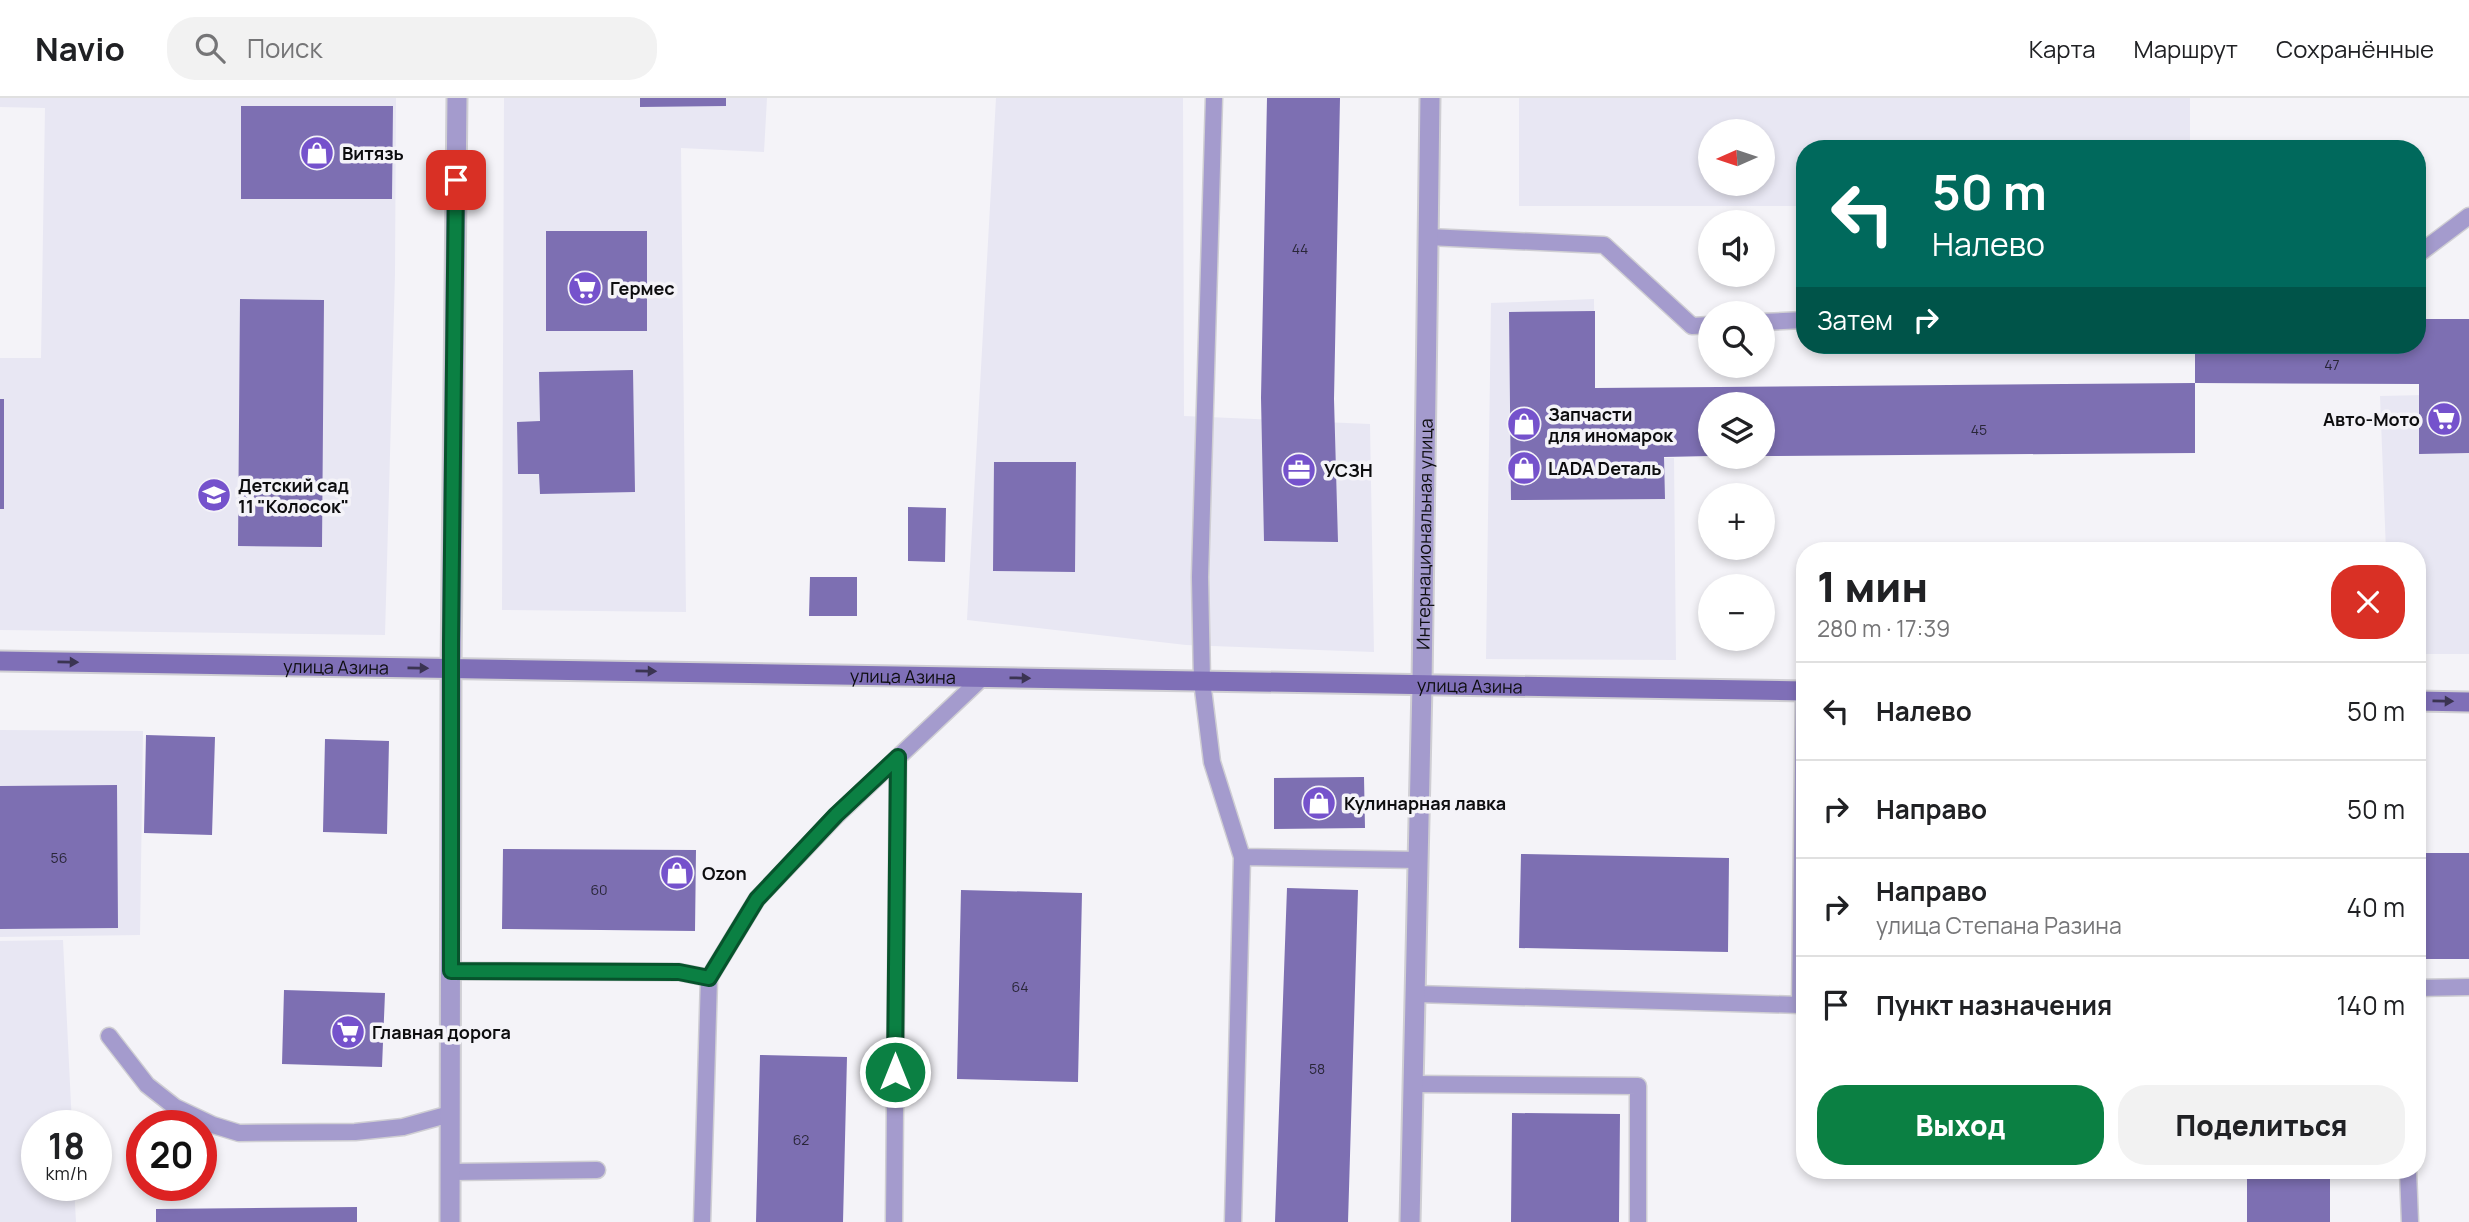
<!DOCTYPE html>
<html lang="ru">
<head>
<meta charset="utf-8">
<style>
  body { margin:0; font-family:Manrope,sans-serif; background:#f2f2f2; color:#202124; height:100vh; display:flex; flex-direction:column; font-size:26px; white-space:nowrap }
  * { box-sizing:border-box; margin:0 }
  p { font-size:23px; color:#757577 }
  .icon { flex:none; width:38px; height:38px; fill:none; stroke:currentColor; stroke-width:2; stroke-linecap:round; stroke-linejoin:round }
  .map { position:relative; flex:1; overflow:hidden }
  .sheet { position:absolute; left:1796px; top:444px; width:630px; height:637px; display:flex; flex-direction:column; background:#fff; border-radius:28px; box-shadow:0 4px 10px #0003 }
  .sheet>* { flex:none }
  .top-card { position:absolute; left:1796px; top:42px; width:630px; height:214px; border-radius:28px; box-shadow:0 4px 10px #0003; background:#00695c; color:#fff; overflow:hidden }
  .needle { width:46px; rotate:267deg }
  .fabs { position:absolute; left:1698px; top:21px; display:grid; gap:14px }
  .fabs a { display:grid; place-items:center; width:77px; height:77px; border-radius:50%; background:#fff; box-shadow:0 4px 10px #0003; font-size:35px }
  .speed { position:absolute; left:21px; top:1012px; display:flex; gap:14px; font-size:35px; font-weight:700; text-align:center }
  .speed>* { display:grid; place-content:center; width:91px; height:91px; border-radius:50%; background:#fff; box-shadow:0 4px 10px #0003; line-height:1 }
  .speed small { font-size:18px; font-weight:400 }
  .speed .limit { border:10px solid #d22; background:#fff; color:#111 }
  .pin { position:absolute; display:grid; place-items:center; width:60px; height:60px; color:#fff; margin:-30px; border-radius:14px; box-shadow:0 4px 10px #0006 }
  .me { position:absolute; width:77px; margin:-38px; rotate:0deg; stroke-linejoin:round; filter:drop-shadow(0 0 5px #0008) }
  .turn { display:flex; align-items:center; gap:24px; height:147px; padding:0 21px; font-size:32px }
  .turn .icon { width:91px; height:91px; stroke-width:2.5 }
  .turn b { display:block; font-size:49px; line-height:60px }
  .then { display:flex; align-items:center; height:66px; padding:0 21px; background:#0003; gap:14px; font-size:26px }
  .round { display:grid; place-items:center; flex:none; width:74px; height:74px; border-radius:28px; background:#f2f2f2 }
  .overview { display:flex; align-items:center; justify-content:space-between; height:119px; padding:0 21px }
  h1 { font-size:42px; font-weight:800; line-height:52px }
  .primary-button { display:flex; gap:14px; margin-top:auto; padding:14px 21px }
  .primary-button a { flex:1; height:80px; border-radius:28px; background:#0b8043; color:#fff; font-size:28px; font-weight:800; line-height:80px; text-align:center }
  .primary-button a+a { background:#f2f2f2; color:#202124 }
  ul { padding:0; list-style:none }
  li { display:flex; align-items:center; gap:21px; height:98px; padding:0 21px; border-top:2px solid #e0e0e0 }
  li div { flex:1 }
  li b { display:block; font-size:26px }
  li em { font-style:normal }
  header { display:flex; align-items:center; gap:42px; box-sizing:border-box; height:98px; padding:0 35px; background:#fff; border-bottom:2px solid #e0e0e0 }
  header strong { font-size:33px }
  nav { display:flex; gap:38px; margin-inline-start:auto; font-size:24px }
  .search { width:490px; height:63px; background:#f2f2f2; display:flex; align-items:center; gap:18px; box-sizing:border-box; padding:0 24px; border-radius:28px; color:#757577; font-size:26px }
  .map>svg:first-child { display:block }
</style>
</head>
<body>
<header>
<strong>Navio</strong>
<div class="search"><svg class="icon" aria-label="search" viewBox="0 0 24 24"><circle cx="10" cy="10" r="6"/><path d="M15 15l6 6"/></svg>Поиск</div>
<nav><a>Карта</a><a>Маршрут</a><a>Сохранённые</a></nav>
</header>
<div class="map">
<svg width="2469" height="1124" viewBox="0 0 2469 1124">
  <rect width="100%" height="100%" fill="#f4f3f8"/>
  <path fill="#e8e7f3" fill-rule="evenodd" d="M0 0H396L395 176 385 537 0 532V260H41L45 10 0 9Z
    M504 0H767L764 54 681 50 686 514 502 512Z
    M996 0H1183L1184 318 1370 326 1374 554 1186 547 967 522Z
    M1519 0H2190V51H1804V108H1519ZM1710 33H1762V86H1710Z
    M1594 201 1595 360H1674L1676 562 1486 561 1491 205Z
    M2469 296V556H2417V453H2386L2380 298Z
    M0 632 143 633 140 837 0 839Z
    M63 842 72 1027H37V1087H74L76 1124H0V843Z"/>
  <path fill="#7d6fb2" d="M640 0H726V8L640 9Z
    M1267 0H1340L1334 301 1338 444 1264 443 1261 300Z
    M241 8H393L392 101H241Z
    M546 133H647V233H546Z
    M240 201 324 202 322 449 238 448Z
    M1595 213V290L2195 285V355L1762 358V306H1710V358L1664 359 1665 401 1511 402 1509 214Z
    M2417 221H2469V355L2419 356V286L2195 285V247H2417Z
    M633 272 635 394 540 396 539 376H518L517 324 540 323 539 274Z
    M0 301H4V411H0Z
    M994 364H1076L1075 474 993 473Z
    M908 409 946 410 945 464 908 463Z
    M810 479H857V518H809Z
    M146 637 215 639 212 737 144 735Z
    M325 641 389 643 387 736 323 734Z
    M1364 679 1365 730 1274 731V680Z
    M117 687 118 830 0 831V688Z
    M503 751 696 752 695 833 502 831Z
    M2417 755H2469V861H2417Z
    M1521 756 1729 760 1728 854 1519 850Z
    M1287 790 1358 792 1348 1124H1275Z
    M961 792 1082 795 1078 984 957 981Z
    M284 892 385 895 382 969 282 966Z
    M760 957 847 959 843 1124H756Z
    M1512 1015 1620 1016 1619 1124H1511Z
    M2247 1073H2330V1124H2247Z
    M357 1109V1124H156V1111Z"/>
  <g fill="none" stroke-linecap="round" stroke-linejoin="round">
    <g stroke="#cfced3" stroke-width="19">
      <path id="service" d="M1214 0 1200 479 1202 583 1212 664 1242 759 1233 1124
        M1428 139 1604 147 1692 228 1710 227
        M2417 157 2469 118
        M1762 224 1804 222
        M1242 759 1419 762
        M451 873 679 874 709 880
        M2417 890 2469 889
        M1416 896 1800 907 1804 593
        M109 938 147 987 175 1009 213 1027 239 1035 355 1034 403 1029 450 1016
        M1413 986 1638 988V1124
        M2408 1073 2410 1124
        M450 1074 597 1072
        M702 1124 709 880 757 801 837 717 983 579
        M894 1124 898 659"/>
    </g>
    <g stroke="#cfced3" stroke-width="23">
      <g id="minor">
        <path d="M450 1124 451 570 457 0"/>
        <path id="s1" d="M1410 1124 1422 587 1430 0"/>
      </g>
    </g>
    <g stroke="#cfced3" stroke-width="23">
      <g id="secondary">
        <path id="s2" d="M0 563 1804 593"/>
        <path d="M2417 603 2469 604"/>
      </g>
    </g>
    <use href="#service" stroke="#a49bcd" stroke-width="16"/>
    <use href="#minor" stroke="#a49bcd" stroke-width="19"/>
    <use href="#secondary" stroke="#7f6fb7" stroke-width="19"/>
  </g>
  <defs><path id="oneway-solid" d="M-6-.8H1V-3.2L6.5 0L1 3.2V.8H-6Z" transform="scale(1.75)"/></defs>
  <g fill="#3b3452">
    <use href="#oneway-solid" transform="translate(68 564) rotate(1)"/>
    <use href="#oneway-solid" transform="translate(418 570) rotate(1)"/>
    <use href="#oneway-solid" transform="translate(646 573) rotate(1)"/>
    <use href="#oneway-solid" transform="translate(1020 580) rotate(1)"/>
    <use href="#oneway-solid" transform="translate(2443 603) rotate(1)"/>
  </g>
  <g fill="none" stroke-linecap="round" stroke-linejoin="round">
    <g stroke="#07532c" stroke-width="18">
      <path id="route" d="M456 82 451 544V873L679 874 709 880 757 801 836 717 898 659 895 974"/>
    </g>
    <use href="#route" stroke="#0b8043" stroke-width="12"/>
  </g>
  <defs>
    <g id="shop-disc" transform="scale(1.75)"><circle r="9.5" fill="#7552cc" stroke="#f4f3f8"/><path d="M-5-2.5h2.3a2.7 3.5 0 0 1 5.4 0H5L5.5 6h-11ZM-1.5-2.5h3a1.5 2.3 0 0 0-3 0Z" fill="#fff"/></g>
    <g id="supermarket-disc" transform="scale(1.75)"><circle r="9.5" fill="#7552cc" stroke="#f4f3f8"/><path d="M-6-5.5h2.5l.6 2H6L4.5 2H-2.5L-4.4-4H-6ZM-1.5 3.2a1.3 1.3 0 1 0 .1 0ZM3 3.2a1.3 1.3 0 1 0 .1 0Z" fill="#fff"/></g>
    <g id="office-disc" transform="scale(1.75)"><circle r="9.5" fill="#7552cc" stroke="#f4f3f8"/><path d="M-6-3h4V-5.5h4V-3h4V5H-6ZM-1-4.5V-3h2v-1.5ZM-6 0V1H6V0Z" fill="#fff"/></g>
    <g id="school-disc" transform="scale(1.75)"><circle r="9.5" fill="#7552cc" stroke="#f4f3f8"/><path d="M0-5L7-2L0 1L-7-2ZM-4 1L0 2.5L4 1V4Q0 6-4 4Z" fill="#fff"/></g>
  </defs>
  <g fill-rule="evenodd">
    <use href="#shop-disc" x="317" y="55"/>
    <use href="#supermarket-disc" x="585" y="190"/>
    <use href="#supermarket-disc" x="2444" y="321"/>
    <use href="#shop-disc" x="1524" y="326"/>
    <use href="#shop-disc" x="1524" y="370"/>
    <use href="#office-disc" x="1299" y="372"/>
    <use href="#school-disc" x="214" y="397"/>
    <use href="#shop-disc" x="1319" y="705"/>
    <use href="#shop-disc" x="677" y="775"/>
    <use href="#supermarket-disc" x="348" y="934"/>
  </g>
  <g text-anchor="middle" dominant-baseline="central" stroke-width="7" stroke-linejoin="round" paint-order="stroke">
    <g font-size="14" fill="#292638">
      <text x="1300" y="150">44</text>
      <text x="2332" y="266">47</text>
      <text x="1979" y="331">45</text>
      <text x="59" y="759">56</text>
      <text x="599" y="791">60</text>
      <text x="1020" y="888">64</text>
      <text x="1317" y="970">58</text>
      <text x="801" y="1041">62</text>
    </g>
    <g font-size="18" font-weight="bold" fill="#0d0d0f" stroke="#f4f3f8" text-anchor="start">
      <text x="342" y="55">Витязь</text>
      <text x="610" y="190">Гермес</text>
      <text x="1548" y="316">Запчасти<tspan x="1548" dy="21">для иномарок</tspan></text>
      <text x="2420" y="321" text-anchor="end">Авто-Мото</text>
      <text x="1548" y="370">LADA Dеталь</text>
      <text x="1324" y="372">УСЗН</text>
      <text x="238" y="387">Детский сад<tspan x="238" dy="21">11 "Колосок"</tspan></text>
      <text x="1344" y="705">Кулинарная лавка</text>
      <text x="702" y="775">Ozon</text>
      <text x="372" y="934">Главная дорога</text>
    </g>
    <g font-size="18" fill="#0d0d0f" stroke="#f4f3f8">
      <text stroke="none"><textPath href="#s1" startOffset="688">Интернациональная улица</textPath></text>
      <text stroke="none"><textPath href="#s2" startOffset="336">улица Азина</textPath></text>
      <text stroke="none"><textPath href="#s2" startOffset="903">улица Азина</textPath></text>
      <text stroke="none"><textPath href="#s2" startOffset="1470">улица Азина</textPath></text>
    </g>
  </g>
</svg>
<div class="fabs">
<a><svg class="needle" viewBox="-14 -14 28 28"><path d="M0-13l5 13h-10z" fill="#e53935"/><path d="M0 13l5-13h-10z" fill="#757577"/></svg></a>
<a><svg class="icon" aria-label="sound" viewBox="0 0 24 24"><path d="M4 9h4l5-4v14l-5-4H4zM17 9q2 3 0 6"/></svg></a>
<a><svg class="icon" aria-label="search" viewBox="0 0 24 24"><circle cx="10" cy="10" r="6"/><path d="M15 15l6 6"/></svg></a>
<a><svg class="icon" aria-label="layers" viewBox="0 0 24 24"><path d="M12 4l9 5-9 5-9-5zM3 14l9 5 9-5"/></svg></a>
<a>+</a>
<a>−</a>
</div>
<div class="speed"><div>18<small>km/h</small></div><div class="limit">20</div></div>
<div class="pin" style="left:456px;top:82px;background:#d93025"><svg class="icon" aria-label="arrive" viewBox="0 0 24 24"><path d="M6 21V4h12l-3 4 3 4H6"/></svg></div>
<svg class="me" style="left:895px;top:974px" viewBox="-20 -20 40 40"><circle r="17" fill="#0b8043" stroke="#fff" stroke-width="3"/><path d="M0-11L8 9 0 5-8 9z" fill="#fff"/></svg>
<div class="top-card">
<div class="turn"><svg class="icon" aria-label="left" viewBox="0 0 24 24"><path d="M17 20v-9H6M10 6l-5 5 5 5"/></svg><div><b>50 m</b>Налево</div></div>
<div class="then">Затем<svg class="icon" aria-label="right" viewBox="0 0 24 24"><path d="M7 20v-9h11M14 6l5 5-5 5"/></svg></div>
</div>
<section class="sheet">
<div class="overview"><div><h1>1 мин</h1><p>280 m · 17:39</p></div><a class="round" style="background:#d93025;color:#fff"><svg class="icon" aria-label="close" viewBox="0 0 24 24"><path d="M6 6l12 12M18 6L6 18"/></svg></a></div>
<ul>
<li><svg class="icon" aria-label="left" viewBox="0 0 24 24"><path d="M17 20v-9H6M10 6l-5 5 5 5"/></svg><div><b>Налево</b></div><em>50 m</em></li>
<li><svg class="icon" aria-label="right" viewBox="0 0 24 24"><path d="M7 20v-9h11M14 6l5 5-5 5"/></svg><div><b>Направо</b></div><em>50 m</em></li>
<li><svg class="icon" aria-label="right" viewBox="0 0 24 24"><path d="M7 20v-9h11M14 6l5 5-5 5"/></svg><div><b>Направо</b><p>улица Степана Разина</p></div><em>40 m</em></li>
<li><svg class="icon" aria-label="arrive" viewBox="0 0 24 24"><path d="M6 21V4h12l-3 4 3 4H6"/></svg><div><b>Пункт назначения</b></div><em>140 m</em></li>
</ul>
<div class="primary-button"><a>Выход</a><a>Поделиться</a></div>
</section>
</div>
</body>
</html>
